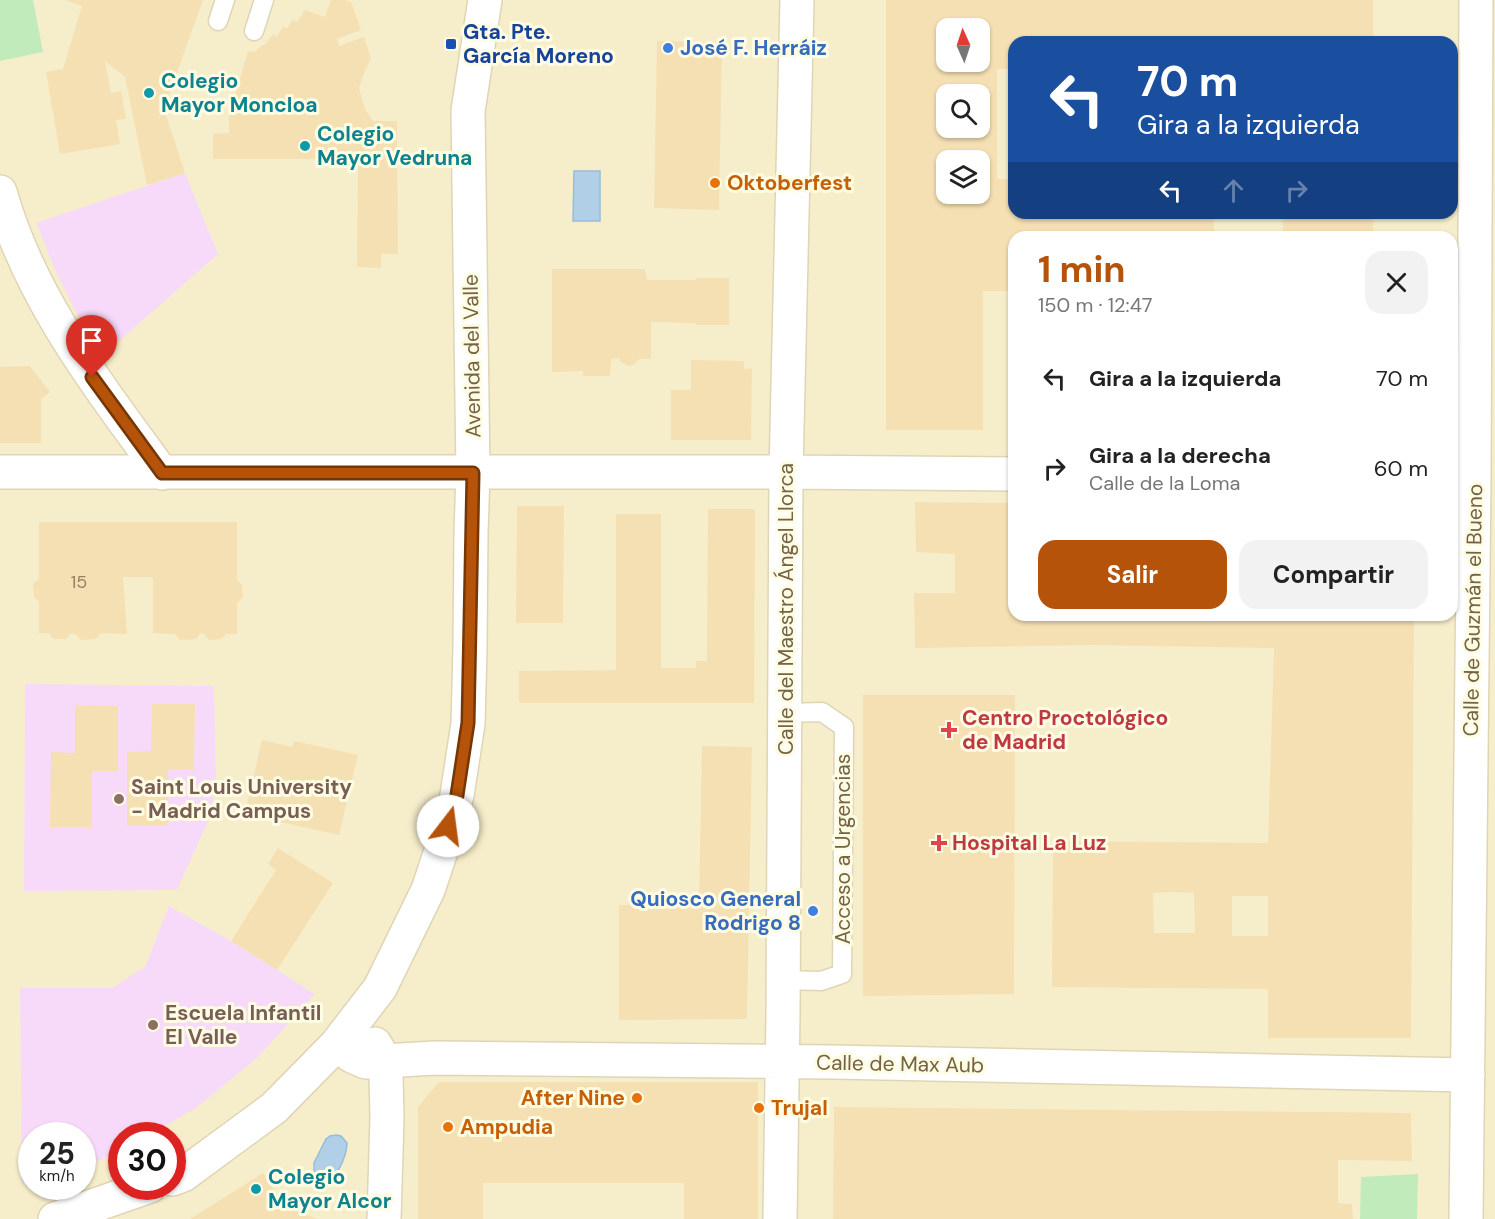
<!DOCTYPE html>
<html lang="es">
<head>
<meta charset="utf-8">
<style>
  body { margin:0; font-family:"DM Sans",sans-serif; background:#f2f2f2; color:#222; height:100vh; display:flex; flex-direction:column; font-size:22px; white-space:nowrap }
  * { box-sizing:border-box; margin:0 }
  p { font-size:20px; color:#767676 }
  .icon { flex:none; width:33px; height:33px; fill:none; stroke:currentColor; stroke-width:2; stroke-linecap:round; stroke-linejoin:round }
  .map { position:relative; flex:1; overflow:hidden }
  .sheet { position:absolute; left:1008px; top:231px; width:450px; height:390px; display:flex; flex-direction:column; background:#fff; border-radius:18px; box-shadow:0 2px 4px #0004 }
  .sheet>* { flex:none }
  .banner { position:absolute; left:1008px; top:36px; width:450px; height:183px; border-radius:18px; box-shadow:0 2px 4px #0004; background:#1a4fa0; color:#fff; overflow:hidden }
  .needle { width:39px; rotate:357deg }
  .buttons { position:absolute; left:936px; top:18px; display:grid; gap:12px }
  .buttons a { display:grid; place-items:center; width:54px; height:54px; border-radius:12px; background:#fff; box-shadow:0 2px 4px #0004; font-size:30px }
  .speed { position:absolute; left:18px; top:1122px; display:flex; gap:12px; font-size:30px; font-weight:700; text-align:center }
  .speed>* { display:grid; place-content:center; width:78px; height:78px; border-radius:50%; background:#fff; box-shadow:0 2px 4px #0004; line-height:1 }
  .speed small { font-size:15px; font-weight:400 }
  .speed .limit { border:9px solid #d22; background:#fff; color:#111 }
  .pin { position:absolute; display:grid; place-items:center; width:51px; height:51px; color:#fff; margin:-62px -26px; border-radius:50% 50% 50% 0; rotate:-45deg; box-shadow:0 0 6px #0007 }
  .pin .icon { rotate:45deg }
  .me { position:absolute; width:66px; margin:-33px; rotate:15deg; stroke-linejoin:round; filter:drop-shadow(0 0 4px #0008) }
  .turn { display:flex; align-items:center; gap:21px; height:126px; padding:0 30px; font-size:27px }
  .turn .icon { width:78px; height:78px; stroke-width:2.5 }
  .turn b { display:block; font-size:42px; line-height:51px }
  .lanes { display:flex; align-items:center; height:57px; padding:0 30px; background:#0003; justify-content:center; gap:30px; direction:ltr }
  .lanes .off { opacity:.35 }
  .round { display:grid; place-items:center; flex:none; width:63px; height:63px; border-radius:18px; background:#f2f2f2 }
  .headline { display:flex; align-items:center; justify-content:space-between; height:102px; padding:0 30px }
  h1 { font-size:36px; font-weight:700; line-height:45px; color:#b45309 }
  .button { display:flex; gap:12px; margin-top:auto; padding:12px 30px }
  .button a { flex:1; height:69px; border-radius:18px; background:#b45309; color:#fff; font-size:24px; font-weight:700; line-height:69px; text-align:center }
  .button a+a { background:#f2f2f2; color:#222 }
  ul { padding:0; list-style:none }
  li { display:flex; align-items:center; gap:18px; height:90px; padding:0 30px }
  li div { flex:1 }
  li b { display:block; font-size:22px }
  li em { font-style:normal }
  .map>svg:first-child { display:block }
</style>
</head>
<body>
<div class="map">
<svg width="1495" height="1219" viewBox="0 0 1495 1219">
  <rect width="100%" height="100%" fill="#fefadd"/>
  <path fill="#f6eecb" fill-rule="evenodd" d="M0 0H1495V1219H0ZM946 28H980V62H946ZM1014 42H1452V213H1014ZM946 94H980V128H946ZM946 160H980V194H946ZM1014 237H1452V615H1014ZM32 1136H82V1186H32ZM122 1136H172V1186H122Z"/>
  <path fill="#f7daf9" d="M185 173 218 254 102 356 75 310 56 272 36 223Z
    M25 684 214 686 216 782 210 817 177 890 24 891Z
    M169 906 231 941 315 994 258 1057 196 1108 149 1135 122 1136 121 1151 83 1167 82 1136H32L31 1182 22 1184 20 988H112L145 967Z"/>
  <path fill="#c1ebbb" d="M0 0H33L43 52 0 61Z
    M1418 1174 1417 1219H1360L1361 1177Z"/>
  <path fill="#b1d0e8" stroke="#96bcda" stroke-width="1.5" d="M574 171H600V221H573Z
    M336 1135 341 1136 347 1143C347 1151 345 1156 342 1163 336 1176 333 1182 318 1177L314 1170V1163L326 1139 330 1136Z"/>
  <path fill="#f5e0b3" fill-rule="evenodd" d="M65 0H203L164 109 185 173 147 185 125 77 105 61 111 93 121 91 126 119 116 120 120 144 60 154 46 72 63 69 82 6Z
    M331 0H345L351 2 361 30 337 39 339 46 364 37 371 59 365 70 359 88 365 109 373 121H397L398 254H381V268L357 267 358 159H213V134L229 133V115L248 51 255 52 262 45H265L273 34 276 37 283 27 287 29 293 19 297 22 305 10 325 17Z
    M886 0H1373V42H1014V69H997V179H1014V213H1214V237H1014V291H983V430H886ZM946 28H980V62H946ZM946 94H980V128H946ZM946 160H980V194H946Z
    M657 41 722 42 719 210 654 208Z
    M1283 213H1373V237H1283Z
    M552 269H645L647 280H696V278H729V325H696L695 323 651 322V359H639L633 365 629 366 621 362 619 358 611 359 610 376H583V371L552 372Z
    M691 360 744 361V369L752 368 751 440H671V390H691Z
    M30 366 50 392 41 399V443H0V367Z
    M915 502 1014 503V615H1414L1411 1038H1268V989L1052 987 1053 841 1268 843 1274 648 1092 645 915 648 914 593H955V554L916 552ZM1171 892 1194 893 1195 933H1154L1153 893ZM1232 896H1268V936H1232Z
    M517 506H564L563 623H516Z
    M708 509H755L754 703H519V671L616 670V514H661V668H696V661H707Z
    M39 522H237V580L242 585 243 597 237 603V634H226L221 639 209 640 204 634 201 633 196 639 180 640 175 634 153 633V577H123L127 634 101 633 96 639 81 640 75 634 71 633 66 639H54L48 633H39V602L34 597 33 584 39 579Z
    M863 695H1015L1014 994 863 996Z
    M152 704H195L194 770H168V826H127V752L151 751Z
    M75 705 118 706V771H92V827H50L51 752 75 753Z
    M262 740 292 747 294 741 358 755 339 835 271 820 273 811 247 805Z
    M702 746 752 747 747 1019 619 1020V905L699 904Z
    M278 848 333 883 277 970 231 941 276 870 268 864Z
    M439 1082H758V1219H684V1183H483V1219H418V1107Z
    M834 1107 1411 1113 1412 1161 1338 1160V1203L1352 1204 1353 1219H833Z
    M263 1173 284 1205 317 1219H190Z"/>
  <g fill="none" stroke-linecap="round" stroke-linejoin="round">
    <g stroke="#dfd5b6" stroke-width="21">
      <path id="service" d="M218 21 225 0
        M254 31 264 0
        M783 980 821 981 842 974 844 727 822 712 785 713"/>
    </g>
    <g stroke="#dfd5b6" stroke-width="36">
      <path id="minor" d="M0 192C30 299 98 385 162 473
        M0 472H786L1014 474
        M375 1044 385 1061 386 1075 387 1117 384 1219
        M336 1045 352 1056 366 1062 435 1058 833 1062 1468 1075
        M172 1179 183 1175 274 1108 336 1045 380 988 428 890 444 842 457 795 468 724 470 648 471 533 473 473 468 111 485 0
        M55 1219 150 1186
        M780 1219 783 1014 786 472 797 0
        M1466 1219 1474 478 1476 0"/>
    </g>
    <use href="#service" stroke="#fff" stroke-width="18"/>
    <use href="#minor" stroke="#fff" stroke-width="33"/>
  </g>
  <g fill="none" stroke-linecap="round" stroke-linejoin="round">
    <g stroke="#753606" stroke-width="15">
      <path id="route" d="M92 377 162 473H473L468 723 457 795 448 826"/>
    </g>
    <use href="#route" stroke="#b45309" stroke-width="10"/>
  </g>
  <rect fill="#1a4fb4" stroke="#fffce4" stroke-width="2" x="445" y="38" width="12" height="12" rx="3"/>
  <g fill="#3f7fe0" stroke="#fffce4" stroke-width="2">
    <circle cx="668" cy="48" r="6"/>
    <circle cx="813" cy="911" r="6"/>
  </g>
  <g fill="#0f9aa8" stroke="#fffce4" stroke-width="2">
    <circle cx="149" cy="93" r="6"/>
    <circle cx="305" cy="146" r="6"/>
    <circle cx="256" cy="1189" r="6"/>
  </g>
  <g fill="#e8710a" stroke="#fffce4" stroke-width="2">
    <circle cx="715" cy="183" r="6"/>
    <circle cx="637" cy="1098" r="6"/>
    <circle cx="759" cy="1108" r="6"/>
    <circle cx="448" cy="1127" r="6"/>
  </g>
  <g fill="#e0444e" stroke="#fffce4" stroke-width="2">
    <path d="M946 721h6v6h6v6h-6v6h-6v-6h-6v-6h6z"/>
    <path d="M936 834h6v6h6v6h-6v6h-6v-6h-6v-6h6z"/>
  </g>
  <g fill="#8d6e63" stroke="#fffce4" stroke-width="2">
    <circle cx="119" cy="799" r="6"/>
    <circle cx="153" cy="1025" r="6"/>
  </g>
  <g text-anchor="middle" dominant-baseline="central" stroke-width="6" stroke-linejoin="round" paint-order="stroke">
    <g font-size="18" fill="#948260">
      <text x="79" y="582">15</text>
    </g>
    <g font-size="21" font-weight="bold" fill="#164399" stroke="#fffce4" text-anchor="start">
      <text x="463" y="32">Gta. Pte.<tspan x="463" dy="24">García Moreno</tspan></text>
    </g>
    <g font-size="21" font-weight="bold" fill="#366cbe" stroke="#fffce4" text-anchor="start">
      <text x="680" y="48">José F. Herráiz</text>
      <text x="801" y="899" text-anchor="end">Quiosco General<tspan x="801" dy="24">Rodrigo 8</tspan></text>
    </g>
    <g font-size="21" font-weight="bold" fill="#0d838f" stroke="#fffce4" text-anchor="start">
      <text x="161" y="81">Colegio<tspan x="161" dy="24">Mayor Moncloa</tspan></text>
      <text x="317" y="134">Colegio<tspan x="317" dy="24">Mayor Vedruna</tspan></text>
      <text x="268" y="1177">Colegio<tspan x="268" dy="24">Mayor Alcor</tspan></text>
    </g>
    <g font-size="21" font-weight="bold" fill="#c56008" stroke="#fffce4" text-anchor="start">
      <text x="727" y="183">Oktoberfest</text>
      <text x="625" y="1098" text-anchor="end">After Nine</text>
      <text x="771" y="1108">Trujal</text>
      <text x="460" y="1127">Ampudia</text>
    </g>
    <g font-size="21" fill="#746344" stroke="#fffce4">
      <text transform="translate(472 356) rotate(-91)">Avenida del Valle</text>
      <text transform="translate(786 609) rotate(-90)">Calle del Maestro Ángel Llorca</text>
      <text transform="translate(1473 610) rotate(-89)">Calle de Guzmán el Bueno</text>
      <text transform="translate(843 849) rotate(-90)">Acceso a Urgencias</text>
      <text transform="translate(900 1064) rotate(1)">Calle de Max Aub</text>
    </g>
    <g font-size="21" font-weight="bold" fill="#be3a42" stroke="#fffce4" text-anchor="start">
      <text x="962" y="718">Centro Proctológico<tspan x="962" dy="24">de Madrid</tspan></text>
      <text x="952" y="843">Hospital La Luz</text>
    </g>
    <g font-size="21" font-weight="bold" fill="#785e54" stroke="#fffce4" text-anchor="start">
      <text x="131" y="787">Saint Louis University<tspan x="131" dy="24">- Madrid Campus</tspan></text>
      <text x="165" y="1013">Escuela Infantil<tspan x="165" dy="24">El Valle</tspan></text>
    </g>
  </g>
</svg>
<div class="buttons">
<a><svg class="needle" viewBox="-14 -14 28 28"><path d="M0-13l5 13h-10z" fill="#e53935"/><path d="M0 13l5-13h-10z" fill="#767676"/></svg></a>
<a><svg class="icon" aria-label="search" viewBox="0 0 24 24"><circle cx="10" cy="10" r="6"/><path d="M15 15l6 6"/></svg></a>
<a><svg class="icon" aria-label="layers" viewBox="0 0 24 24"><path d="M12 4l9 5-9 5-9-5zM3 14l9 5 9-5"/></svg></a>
</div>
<div class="speed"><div>25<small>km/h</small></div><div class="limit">30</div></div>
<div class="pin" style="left:92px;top:377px;background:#d93025"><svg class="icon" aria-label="arrive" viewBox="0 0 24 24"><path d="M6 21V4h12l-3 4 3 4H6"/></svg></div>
<svg class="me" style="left:448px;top:826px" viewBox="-20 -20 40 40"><circle r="19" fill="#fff"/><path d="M0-13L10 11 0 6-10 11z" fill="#b45309"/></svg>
<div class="banner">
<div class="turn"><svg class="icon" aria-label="left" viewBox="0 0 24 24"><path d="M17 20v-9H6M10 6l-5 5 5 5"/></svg><div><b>70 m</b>Gira a la izquierda</div></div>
<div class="lanes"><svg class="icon" aria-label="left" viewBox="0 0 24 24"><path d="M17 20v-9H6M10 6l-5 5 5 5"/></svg><svg class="icon off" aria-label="ahead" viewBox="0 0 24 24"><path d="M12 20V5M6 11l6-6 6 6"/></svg><svg class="icon off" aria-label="right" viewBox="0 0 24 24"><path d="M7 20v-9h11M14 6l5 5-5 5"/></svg></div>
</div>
<section class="sheet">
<div class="headline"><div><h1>1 min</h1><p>150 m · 12:47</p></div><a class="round"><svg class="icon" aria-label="close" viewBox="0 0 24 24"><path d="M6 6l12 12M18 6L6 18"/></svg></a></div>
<ul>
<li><svg class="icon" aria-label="left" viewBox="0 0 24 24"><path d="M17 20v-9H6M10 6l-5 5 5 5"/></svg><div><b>Gira a la izquierda</b></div><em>70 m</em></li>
<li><svg class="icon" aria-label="right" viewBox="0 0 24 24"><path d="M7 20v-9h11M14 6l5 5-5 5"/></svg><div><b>Gira a la derecha</b><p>Calle de la Loma</p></div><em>60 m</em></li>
</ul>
<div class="button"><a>Salir</a><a>Compartir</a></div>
</section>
</div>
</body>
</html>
